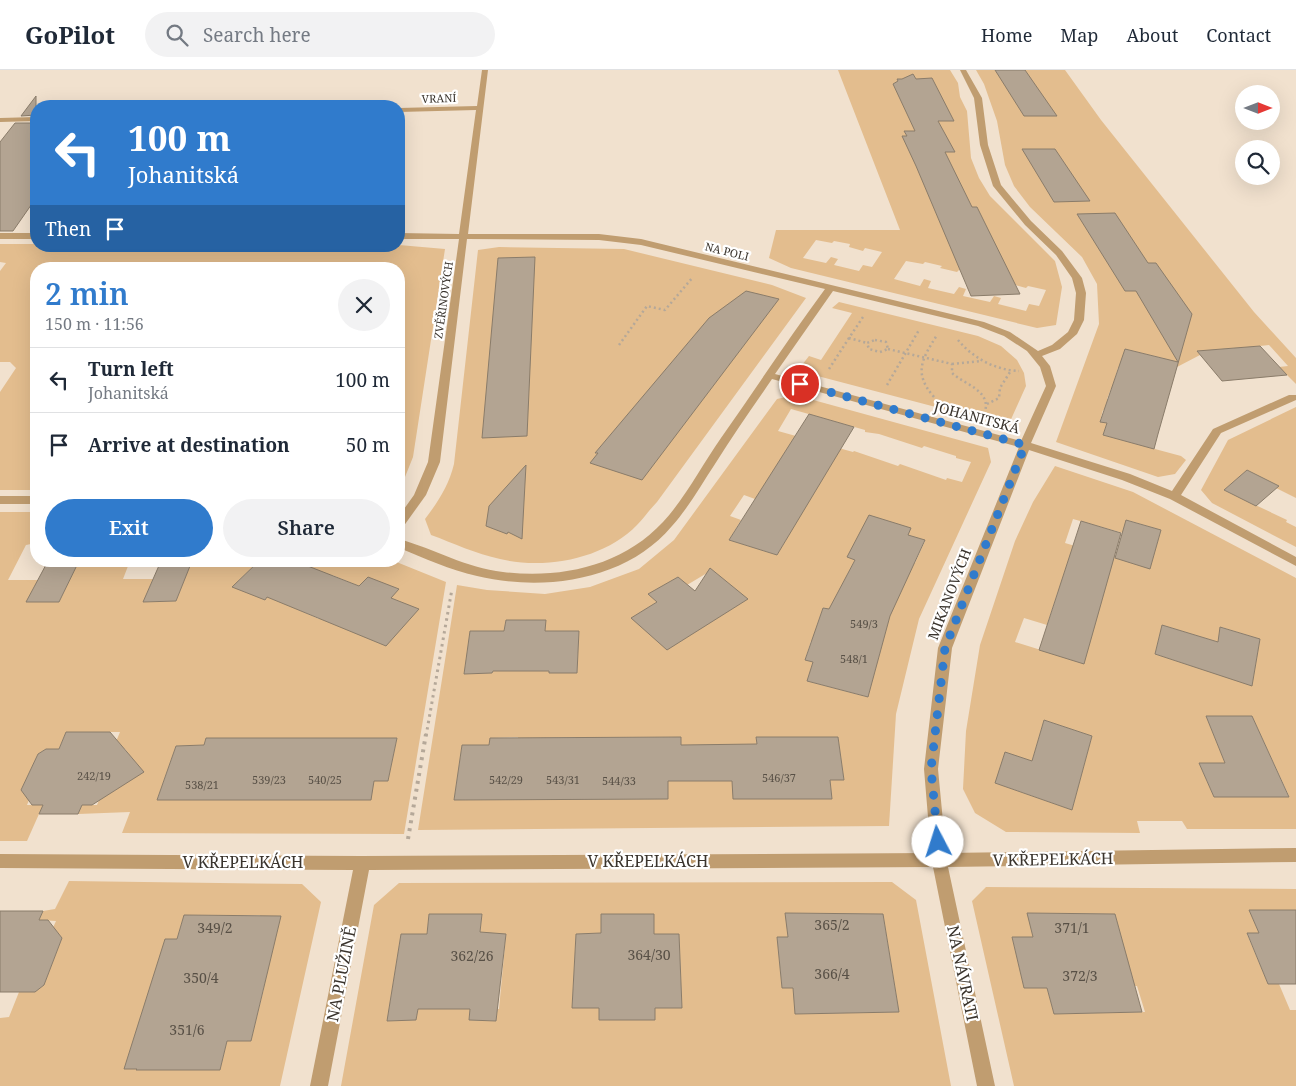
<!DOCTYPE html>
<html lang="en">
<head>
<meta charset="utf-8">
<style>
  body { margin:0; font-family:"Noto Serif",serif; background:#f2f2f3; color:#1f2937; height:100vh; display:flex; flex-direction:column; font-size:19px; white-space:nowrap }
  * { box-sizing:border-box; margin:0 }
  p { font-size:16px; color:#747a83 }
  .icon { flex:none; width:28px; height:28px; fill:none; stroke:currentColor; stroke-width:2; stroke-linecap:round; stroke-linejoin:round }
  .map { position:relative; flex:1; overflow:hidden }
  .drawer { position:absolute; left:30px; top:192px; width:375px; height:305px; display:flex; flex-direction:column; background:#fff; border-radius:20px; box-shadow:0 5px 20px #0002 }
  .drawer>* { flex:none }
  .hud { position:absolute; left:30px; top:30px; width:375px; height:152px; border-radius:20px; box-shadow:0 5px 20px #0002; background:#307bcc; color:#fff; overflow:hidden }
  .needle { width:32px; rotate:90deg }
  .fabs { position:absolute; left:1235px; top:15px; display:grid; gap:10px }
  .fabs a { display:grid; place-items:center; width:45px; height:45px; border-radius:50%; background:#fff; box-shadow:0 5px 20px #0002; font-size:25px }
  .pin { position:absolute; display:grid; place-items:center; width:42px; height:42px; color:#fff; margin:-21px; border:2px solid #fff; border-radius:50%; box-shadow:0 1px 5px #0007 }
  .me { position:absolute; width:55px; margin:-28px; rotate:355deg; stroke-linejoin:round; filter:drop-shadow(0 0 4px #0008) }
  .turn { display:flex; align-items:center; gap:18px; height:105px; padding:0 15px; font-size:22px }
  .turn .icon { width:65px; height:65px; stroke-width:2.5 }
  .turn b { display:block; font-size:35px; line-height:42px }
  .then { display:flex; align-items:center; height:48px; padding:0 15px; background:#0003; gap:10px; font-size:19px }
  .round { display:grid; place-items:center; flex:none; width:52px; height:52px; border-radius:26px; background:#f2f2f3 }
  .overview { display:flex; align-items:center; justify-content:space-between; height:85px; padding:0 15px }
  h1 { font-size:30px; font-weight:600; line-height:38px; color:#307bcc }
  .primary-button { display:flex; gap:10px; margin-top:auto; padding:10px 15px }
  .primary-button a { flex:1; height:58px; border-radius:30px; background:#307bcc; color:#fff; font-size:20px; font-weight:600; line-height:58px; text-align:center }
  .primary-button a+a { background:#f2f2f3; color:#1f2937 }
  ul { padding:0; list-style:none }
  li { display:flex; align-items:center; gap:15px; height:65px; padding:0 15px; border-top:1px solid #e0e1e3 }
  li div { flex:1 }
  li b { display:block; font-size:19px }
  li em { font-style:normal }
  header { display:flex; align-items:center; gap:30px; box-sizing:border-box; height:70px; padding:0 25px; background:#fff; border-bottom:1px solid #e0e1e3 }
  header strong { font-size:24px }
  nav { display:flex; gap:28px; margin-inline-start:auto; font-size:18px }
  .search { width:350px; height:45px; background:#f2f2f3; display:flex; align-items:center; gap:12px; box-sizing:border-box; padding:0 18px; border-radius:28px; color:#747a83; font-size:19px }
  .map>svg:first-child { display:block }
</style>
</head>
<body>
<header>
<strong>GoPilot</strong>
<div class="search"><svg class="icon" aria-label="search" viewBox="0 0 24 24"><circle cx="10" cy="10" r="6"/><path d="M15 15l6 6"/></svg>Search here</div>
<nav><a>Home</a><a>Map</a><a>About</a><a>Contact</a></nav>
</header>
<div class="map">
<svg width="1296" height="1016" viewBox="0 0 1296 1016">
  <rect width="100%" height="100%" fill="#f1e1ce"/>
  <path fill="#e3bd8e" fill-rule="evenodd" d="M838 0H950L958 13 960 27 967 41 971 88 979 108 990 126 1055 191 1062 217 1056 255 1037 258 791 198 769 188 776 160H900ZM816 170 832 173 834 171 850 174 849 177 863 181 865 178 882 182 872 197 863 195 859 201 834 195 838 189 831 187 826 193 803 188ZM906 191 923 194 925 192 942 196 940 198 957 202 959 200 1026 218 1028 216 1046 220 1039 236 1029 234 1026 241 998 234 1001 228 994 226 990 232 963 226 966 219 959 217 954 224 928 218 931 211 924 209 920 216 894 209Z
    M976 0H1065L1101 50 1254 242 1296 288V314L1279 297 1288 296 1269 275 1251 277 1237 282 1234 278 1216 280 1218 283 1200 285 1177 297 1161 293 1162 288 1125 279 1122 289 1128 290 1125 299 1118 298 1115 308 1118 320 1111 319 1107 329 1114 331 1110 342 1103 340 1100 351 1107 353 1103 365 1181 386 1186 390 1175 404 1158 407 1056 372 1099 254 1097 214 1082 187 1030 137 1014 116 1005 95 997 51 984 14Z
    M0 174H36V176H399V175L445 179 413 387 399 422V199H279L282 192H269L267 195H259V192L236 193 234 199H196L200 192H186L184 195H177L176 192H157L150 199H99L103 193 90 192 88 195H80V192H61L54 199H36V420H0V322L16 298 10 292H0V201L6 193 0 192Z
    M499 177 624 179 772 215 806 228 657 432C650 439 644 448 637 455 604 489 545 500 500 489 476 484 453 473 431 465L425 449C438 432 449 415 454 394L478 180Z
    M839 232 978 266 1001 276 1017 290 1024 303 1026 316 1008 356 810 304 802 295 809 286 821 290 852 243 832 238Z
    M795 325 988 378 991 392 919 549 896 644 889 756 418 760 457 515 487 520 545 524 590 517 639 499 674 470 777 329ZM791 339 865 360V362L879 364 922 378 924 376 956 386V388L971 392 962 412 947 408 946 410 900 394 898 396 854 381 853 382 778 361ZM744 425 755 429 786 470 777 485 729 470 741 450 730 446ZM925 471 915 493 897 487 901 522 847 505 855 490 847 487ZM712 500 747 529 729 541 726 540 632 548 657 532 649 524 678 507 687 515ZM823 538 869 549 885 563 878 590 858 585 876 598 867 627 807 611 813 592 805 590 811 571 819 573 817 555ZM506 550 545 561H579L577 603H550L549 601H493L492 603 464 604 471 561H504ZM518 667V675L545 668 573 667 599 675 600 667H681L668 711V729L454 730 462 675H489L491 668ZM756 667H838L844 710H830L832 729H789L757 674Z
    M1296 337V428L1276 418 1279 416 1247 400 1224 420 1287 450 1286 452 1296 457V477L1212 433 1201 420 1228 370Z
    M1055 396 1133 422 1296 508V759H1187L1182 751H1137L1140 763 1006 762 975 743 963 719 966 661 980 575 1015 471 1033 432ZM1073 449 1123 463 1127 450 1161 460 1150 498 1065 473ZM1058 521 1057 585 1015 572 1024 548 1047 555ZM1162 555 1218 572 1221 557 1260 569 1252 615 1155 584ZM1206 646H1252L1289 726 1214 727 1199 693H1225ZM1044 650 1092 666 1072 740 995 713 1032 691Z
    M0 442H36V473L26 475 8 510H38L59 532 79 491H130L123 509H153L144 532 176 531 192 491H259L238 511 252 517 264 530 304 491H394L446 512 404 764 122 763 130 742 78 744 82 735H97L101 725 116 720 129 684 125 679H113L120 662H66L59 679H46L38 684 21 720 31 725 27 735H43L27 771H0ZM332 505 359 516 368 507 391 528 321 546 319 549 299 540ZM206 668H397L388 711H374L370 730H213L206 712 200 730H157L176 676 204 675Z
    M69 811 302 814 321 832 280 1016H0V948L9 947 19 922H34L44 915 62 868 57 862H51L56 851 39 850 43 841 55 839ZM184 845H260L264 918 251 971H227L220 1000H137L165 870 177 869Z
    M892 812 916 830 951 1016H341L374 835 399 813ZM786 843 883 844 899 942 796 944 793 918H782L777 867H788ZM429 844H482L480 864H506L499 939H497L496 951 469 950 470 939H418L416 950 389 951V939L401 864H427ZM601 844H653L654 864H679L682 938H655V950H599V938H572L576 864 601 863Z
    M986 817 1296 819V840H1249L1259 863 1247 864 1268 914H1279L1290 940H1296V1016H1014L972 831ZM1028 843 1115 844 1121 867 1125 916H1137L1145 942 1054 944 1047 918 1024 917 1012 867H1033Z"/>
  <path fill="#b3a492" stroke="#8a7c6a" d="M995 0H1025L1057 46H1024Z
    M913 4 916 9 932 8 954 51H938L955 82H945L972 137H977L1020 224 971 226 916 96 902 66H907L904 61H915L893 14 898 11 897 9H902Z
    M36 26V45L21 46Z
    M15 53H36V128L13 161H0V72Z
    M1022 79H1055L1090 131 1054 132Z
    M1115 143 1148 193H1156L1192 244 1158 364 1154 379 1103 365 1107 353 1100 352 1125 279 1178 292 1136 221H1125L1077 144Z
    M535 187 527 366 482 368 498 188Z
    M746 221 779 229 642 410 590 393 598 383H595L709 248Z
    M1260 276 1287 305 1222 311 1197 281Z
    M809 344 854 357 777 485 729 470Z
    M526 395 522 469 508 462 507 464 486 456 489 436Z
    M1247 400 1279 416 1256 436 1224 420Z
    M869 445 911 458 908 465 925 470 890 546 868 627 807 611 813 592 805 590 823 538 829 539 855 490 847 487Z
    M1126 450 1161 460 1150 499 1115 488Z
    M1081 451 1121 463 1084 594 1039 580Z
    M48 491H79L59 532H26Z
    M161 491H192L176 531 143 532Z
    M259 491H295L359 516 368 507 399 519 391 528 419 539 386 576 267 527 265 530 232 517Z
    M710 498 748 529 667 580 631 548 657 532 648 524 678 507 695 521Z
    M506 550H546L545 561H579L577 603H549V601H493L492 603 464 604 470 561H504Z
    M1162 555 1218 572 1220 557 1260 569 1252 616 1155 584Z
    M1206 646H1252L1289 727H1214L1199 693H1225Z
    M1044 650 1092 666 1072 740 995 713 1005 682 1032 691Z
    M66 662H110L144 702 92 735H82L78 744H39L43 735H32L21 720 38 684 46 679H59Z
    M681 667V675L757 674 756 667H838L844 710H830L832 729H733L732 711H668V729L454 730 462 675H489L490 668Z
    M206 668H397L388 711H374L371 730H157L176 676 204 675Z
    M1249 840H1296V914H1268L1247 863H1259Z
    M0 841H43L39 850H48L62 868 44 915 35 922H0Z
    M785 843 883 844 899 942 795 944 793 918H782L777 867H788Z
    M1027 843 1115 844 1142 942 1054 944 1047 918H1024L1012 867H1033Z
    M429 844H482L480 862 506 864 496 951 469 950 470 939H418L416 950 387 951 401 864H427Z
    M601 844H654V864H679L682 938H655V950H599V938H572L576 864 601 863Z
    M184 845 281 846 251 971H227L220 1000H136L137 999H124L165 869H177Z"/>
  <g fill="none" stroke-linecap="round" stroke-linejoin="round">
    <path stroke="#b5a899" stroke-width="2.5" stroke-dasharray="2 3" stroke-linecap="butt" d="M863 247 849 268 867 273
      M875 270 886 272 888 279 880 282 869 279 867 273Z
      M958 270C973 288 995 300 1019 301
      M619 275 647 236 665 240 693 207
      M888 279 952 294V303C965 315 991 320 985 342
      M952 294 982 291
      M829 299 849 268
      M887 315 919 260
      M934 327C913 303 922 289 937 265
      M987 334 999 328 1000 318 1010 302"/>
    <path stroke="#b5a899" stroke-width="3" stroke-dasharray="2.5 4" stroke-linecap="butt" d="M426 666 452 519"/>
    <path stroke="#b5a899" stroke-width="4" stroke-dasharray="3 5" stroke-linecap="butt" d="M408 769 426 664"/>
    <path fill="#c09d70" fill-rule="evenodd" d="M482 0H488L468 164H599L641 169 984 252 1010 262 1038 281 1052 275 1068 262 1074 250 1076 223 1072 208 1056 185 1025 155 993 116 980 75 974 28 960 0H966L982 28 988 75 1001 115 1031 151 1062 181 1082 208 1086 223 1084 250 1077 264 1060 279 1042 286 1050 296 1056 316 1031 373 1130 404 1172 421 1213 359 1289 325H1296V330L1221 363 1181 425 1296 487V496L1170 429 1122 410 1029 380 952 578 938 699 946 783 1296 778V792L948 797 995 1016H977L933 797 369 800 328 1016H310L353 800 0 798V784L362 786 931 783 924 699 938 578 1019 377 772 309C753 337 733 365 715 394 701 415 689 437 672 456 626 511 543 522 477 506 450 500 424 488 399 478V469C435 479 466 498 503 502 561 509 622 496 663 452 686 427 702 395 721 368 756 318 789 268 825 219L641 175 599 170 467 169 440 392 426 425 403 457 399 458V446L414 425 428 392 459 169H399V163L459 164 476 40 399 42V38L477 36ZM833 221 978 256 1004 266 1027 281 1040 297 1046 316 1021 371 775 304Z
      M36 47V51L0 52V48Z
      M0 163H36V169H0Z
      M0 426H36V434H0Z"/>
  </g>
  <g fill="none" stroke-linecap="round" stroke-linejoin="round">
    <path stroke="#307bcc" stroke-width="9" stroke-dasharray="0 16.2" d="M800 314 1025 375 945 578 931 699 938 772"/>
  </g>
  <g text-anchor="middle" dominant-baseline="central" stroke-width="4.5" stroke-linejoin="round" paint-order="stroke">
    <g font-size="11" fill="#3a342d" stroke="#fff">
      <text transform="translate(439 28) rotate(-2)">VRANÍ</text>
      <text transform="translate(727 181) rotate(14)">NA POLI</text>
      <text transform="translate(443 230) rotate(-82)">ZVĚŘINOVÝCH</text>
    </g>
    <g font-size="11" fill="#585046">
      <text x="864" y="553">549/3</text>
      <text x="854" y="588">548/1</text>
      <text x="94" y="705">242/19</text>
      <text x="779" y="707">546/37</text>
      <text x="269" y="709">539/23</text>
      <text x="325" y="709">540/25</text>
      <text x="506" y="709">542/29</text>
      <text x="563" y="709">543/31</text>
      <text x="619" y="710">544/33</text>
      <text x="202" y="714">538/21</text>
    </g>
    <g font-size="14" fill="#3a342d" stroke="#fff">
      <text transform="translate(977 347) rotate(15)">JOHANITSKÁ</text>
      <text transform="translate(949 524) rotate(-69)">MIKANOVÝCH</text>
    </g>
    <g font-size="14" fill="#585046">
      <text x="832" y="854">365/2</text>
      <text x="215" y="857">349/2</text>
      <text x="1072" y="857">371/1</text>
      <text x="649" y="884">364/30</text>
      <text x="472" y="885">362/26</text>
      <text x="832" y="903">366/4</text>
      <text x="1080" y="905">372/3</text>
      <text x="201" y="907">350/4</text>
      <text x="187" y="959">351/6</text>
    </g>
    <g font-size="16" fill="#3a342d" stroke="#fff">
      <text transform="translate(1053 789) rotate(-1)">V KŘEPELKÁCH</text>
      <text x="648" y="791">V KŘEPELKÁCH</text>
      <text x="243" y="792">V KŘEPELKÁCH</text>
      <text transform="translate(963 903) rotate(78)">NA NÁVRATI</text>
      <text transform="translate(341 904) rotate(-79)">NA PLUŽINĚ</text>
    </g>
  </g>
</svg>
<div class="fabs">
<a><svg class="needle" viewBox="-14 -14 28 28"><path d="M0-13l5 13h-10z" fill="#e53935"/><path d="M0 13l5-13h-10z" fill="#747a83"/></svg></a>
<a><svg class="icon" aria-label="search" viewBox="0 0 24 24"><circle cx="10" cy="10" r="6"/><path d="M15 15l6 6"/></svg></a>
</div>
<div class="pin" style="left:800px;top:314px;background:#d93025"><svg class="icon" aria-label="arrive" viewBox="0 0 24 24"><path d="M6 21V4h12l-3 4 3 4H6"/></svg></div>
<svg class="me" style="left:938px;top:772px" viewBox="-20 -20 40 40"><circle r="19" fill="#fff"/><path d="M0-13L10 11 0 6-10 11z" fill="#307bcc"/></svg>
<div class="hud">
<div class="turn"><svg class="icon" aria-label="left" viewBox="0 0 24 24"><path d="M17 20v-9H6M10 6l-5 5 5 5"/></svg><div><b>100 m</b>Johanitská</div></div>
<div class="then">Then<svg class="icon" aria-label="arrive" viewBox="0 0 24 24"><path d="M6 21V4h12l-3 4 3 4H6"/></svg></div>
</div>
<section class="drawer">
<div class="overview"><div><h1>2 min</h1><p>150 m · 11:56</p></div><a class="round"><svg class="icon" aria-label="close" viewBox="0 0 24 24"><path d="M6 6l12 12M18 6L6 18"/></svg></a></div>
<ul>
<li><svg class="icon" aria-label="left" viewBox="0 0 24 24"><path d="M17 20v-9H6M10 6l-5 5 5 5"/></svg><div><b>Turn left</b><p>Johanitská</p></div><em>100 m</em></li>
<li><svg class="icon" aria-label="arrive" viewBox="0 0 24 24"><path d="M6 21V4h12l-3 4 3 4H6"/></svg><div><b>Arrive at destination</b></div><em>50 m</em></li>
</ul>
<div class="primary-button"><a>Exit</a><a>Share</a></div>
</section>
</div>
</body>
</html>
